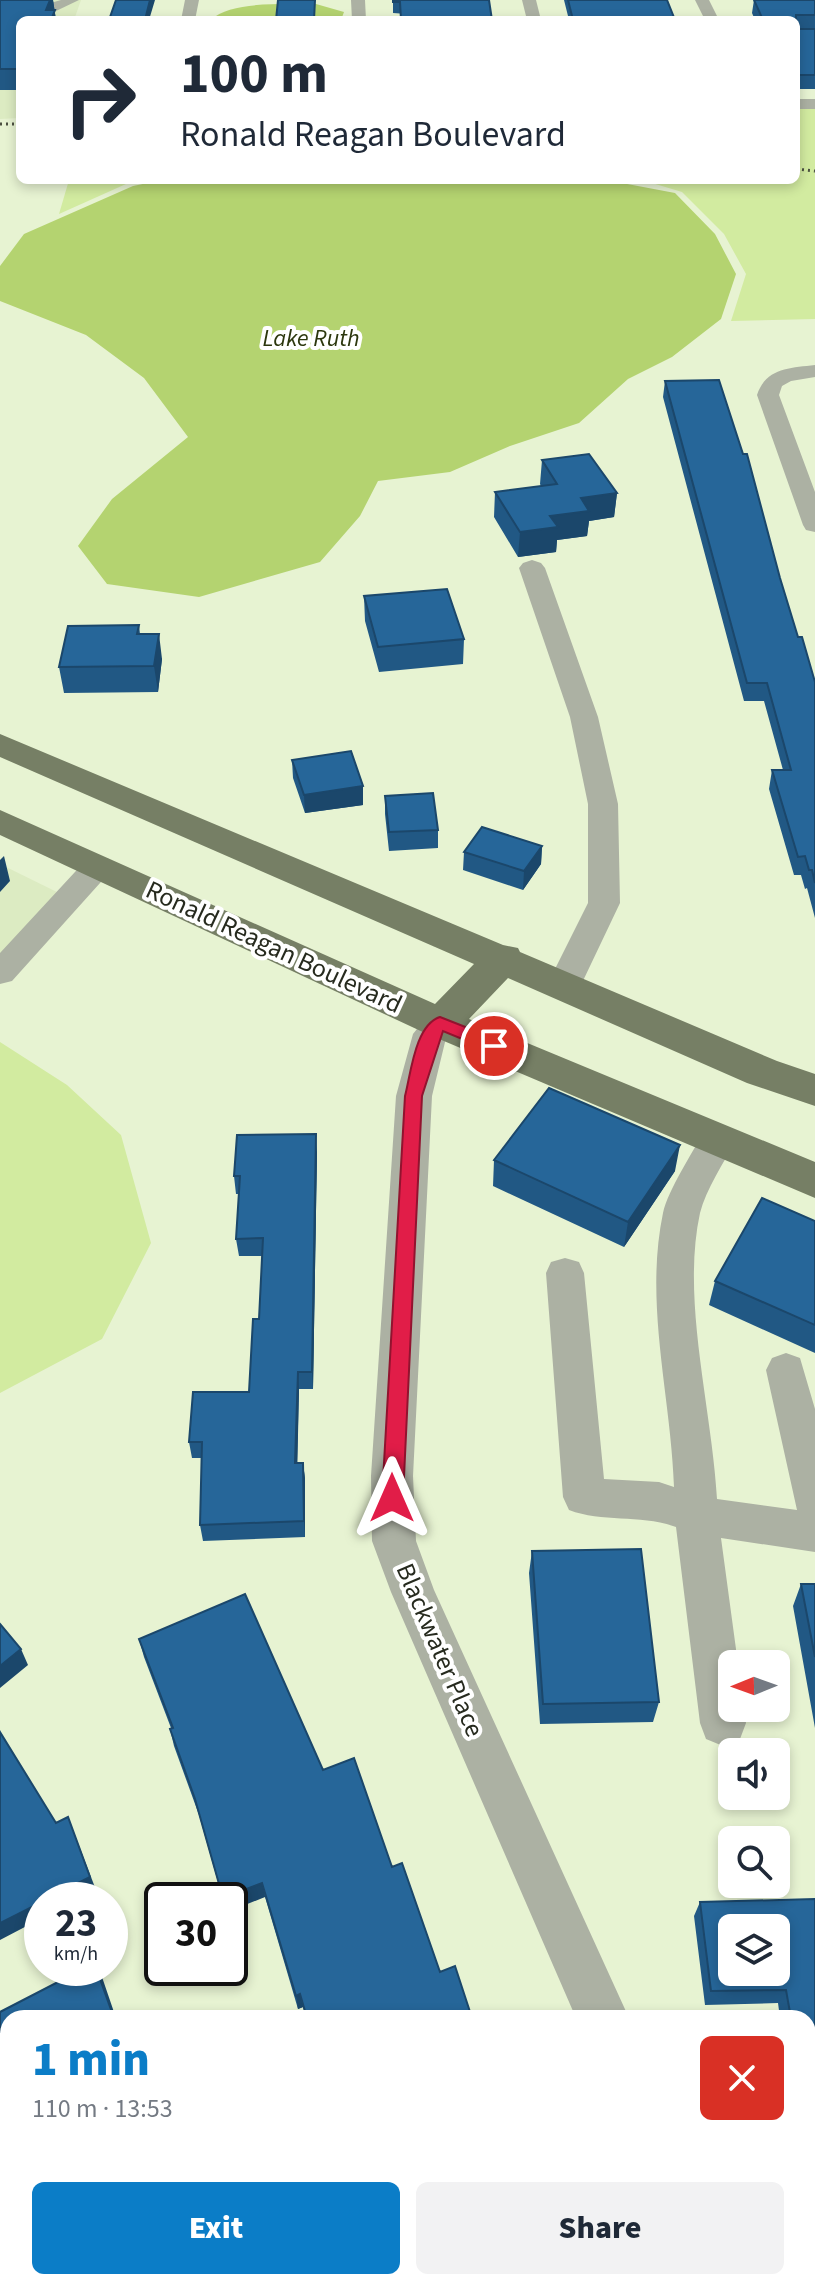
<!DOCTYPE html>
<html lang="en">
<head>
<meta charset="utf-8">
<style>
  body { margin:0; font-family:"Source Sans 3",sans-serif; background:#f2f2f3; color:#1f2937; height:100vh; display:flex; flex-direction:column; font-size:30px; white-space:nowrap }
  * { box-sizing:border-box; margin:0 }
  p { font-size:26px; color:#747a83 }
  .icon { flex:none; width:44px; height:44px; fill:none; stroke:currentColor; stroke-width:2; stroke-linecap:round; stroke-linejoin:round }
  .map { position:relative; flex:1; overflow:hidden }
  .drawer { position:absolute; left:0px; top:2010px; width:816px; height:280px; display:flex; flex-direction:column; background:#fff; border-radius:24px 24px 0 0; box-shadow:0 4px 12px #0003 }
  .drawer>* { flex:none }
  .banner { position:absolute; left:16px; top:16px; width:784px; height:168px; border-radius:12px; box-shadow:0 4px 12px #0003; background:#fff; color:#1f2937; overflow:hidden }
  .needle { width:52px; rotate:269deg }
  .tools { position:absolute; left:718px; top:1650px; display:grid; gap:16px }
  .tools a { display:grid; place-items:center; width:72px; height:72px; border-radius:12px; background:#fff; box-shadow:0 4px 12px #0003; font-size:40px }
  .speed { position:absolute; left:24px; top:1882px; display:flex; gap:16px; font-size:40px; font-weight:700; text-align:center }
  .speed>* { display:grid; place-content:center; width:104px; height:104px; border-radius:50%; background:#fff; box-shadow:0 4px 12px #0003; line-height:1 }
  .speed small { font-size:20px; font-weight:400 }
  .speed .limit { border:4px solid #111; border-radius:12px; background:#fff; color:#111 }
  .pin { position:absolute; display:grid; place-items:center; width:68px; height:68px; color:#fff; margin:-34px; border:4px solid #fff; border-radius:50%; box-shadow:0 2px 8px #0007 }
  .me { position:absolute; width:88px; margin:-44px; rotate:0deg; stroke-linejoin:round; filter:drop-shadow(0 0 6px #0008) }
  .turn { display:flex; align-items:center; gap:28px; height:168px; padding:0 32px; font-size:36px }
  .turn .icon { width:104px; height:104px; stroke-width:2.5 }
  .turn b { display:block; font-size:56px; line-height:68px }
  .round { display:grid; place-items:center; flex:none; width:84px; height:84px; border-radius:12px; background:#f2f2f3 }
  .head { display:flex; align-items:center; justify-content:space-between; height:136px; padding:0 32px }
  h1 { font-size:48px; font-weight:800; line-height:60px; color:#0b7dc7 }
  .action { display:flex; gap:16px; margin-top:auto; padding:16px 32px }
  .action a { flex:1; height:92px; border-radius:12px; background:#0b7dc7; color:#fff; font-size:32px; font-weight:800; line-height:92px; text-align:center }
  .action a+a { background:#f2f2f3; color:#1f2937 }
  .map>svg:first-child { display:block }
</style>
</head>
<body>
<div class="map">
<svg width="815" height="2290" viewBox="0 0 815 2290">
  <rect width="100%" height="100%" fill="#e7f3d2"/>
  <path fill="#dcebc2" d="M0 0H81L74 20H20V118L0 119Z
    M0 864 65 896 0 971Z"/>
  <path fill="#d2eba0" d="M796 109H815V319L731 321 746 274 724 234 682 192 642 180H796Z
    M69 180H145L126 184 59 214Z
    M0 1042 67 1085 121 1135 151 1243 102 1339 0 1393Z"/>
  <path fill="#b4d370" d="M316 4 344 12 341 20H211C231 0 287 5 316 4Z
    M162 180H606L675 193 715 234 736 274 721 319 672 357 628 379 579 423 510 446 450 472 378 481 360 516 320 562 199 597 107 584 78 546 112 499 188 437 144 378 86 335 0 301V266L24 234 133 186Z"/>
  <g fill="none" stroke-linecap="round" stroke-linejoin="round">
    <path fill="#acb1a3" fill-rule="evenodd" d="M61 0H79L56 11 0 12V4H47Z
      M185 0H199L195 20H181Z
      M351 0H365L366 20H352Z
      M522 0H536L541 20H527Z
      M695 0H709L719 20H705Z
      M796 99H815V109H796Z
      M815 365V377L791 381 782 386 779 395 815 492V532L806 530 803 525 757 395C766 368 789 368 815 365Z
      M532 560 541 563 545 568 598 717 618 804 620 903 581 985 576 993 564 996 552 993 547 985 588 903V804L570 717 519 568 523 563Z
      M98 856 109 859 113 866 109 873 12 981 0 984V953L87 859Z
      M440 1011 452 1015 457 1023 446 1038 432 1096 413 1476 416 1541 434 1590 629 2018H576L391 1592 372 1541 371 1476 396 1096 413 1034 428 1015Z
      M717 1127 730 1131 735 1141C724 1163 706 1189 700 1213 681 1300 712 1408 717 1499L797 1510 766 1370 772 1358 786 1353 800 1358 815 1409V1552L721 1538 738 1664H732V1708H744L746 1723 740 1739 723 1746 706 1739 700 1723 676 1527C641 1514 603 1523 569 1510L563 1497 546 1273 551 1262 565 1258 579 1262 584 1273 604 1479 659 1482 674 1487C671 1396 644 1304 663 1213 668 1190 692 1154 704 1131Z
      M221 2282H293L289 2290H217Z
      M670 2282H728L730 2290H672Z"/>
    <path fill="#767f65" fill-rule="evenodd" d="M0 734 503 945 518 948 520 952 777 1061 815 1074V1106L747 1083 508 978 469 1019 815 1162V1198L425 1033 0 835V810L435 1004 474 964 0 757Z"/>
    <path stroke="#4b5040" stroke-width="3" stroke-dasharray="2 4" stroke-linecap="butt" d="M0 124H20
      M796 169 815 171"/>
  </g>
  <path fill="#215884" d="M0 0H53L56 20H20V90H0Z
    M393 0 492 20 393 13Z
    M564 0H667L675 20H569Z
    M754 0H815V28H796V20H755L752 13Z
    M796 29H815V89H796Z
    M665 381 780 578 798 637 815 682V918L807 888 805 889 801 875H794L769 789 772 770H783L764 701H744L663 397Z
    M542 460 617 493 614 517 589 521 587 536 557 540 556 552 518 557 494 517 495 492 541 486 540 484Z
    M364 596 464 639 463 664 379 672 365 621Z
    M139 625 140 634 162 659 158 692 64 693 59 667Z
    M292 760 363 805 305 813 293 778Z
    M385 796 438 830V848L389 851 385 814Z
    M542 846 541 864 523 890 463 870 464 852Z
    M317 1152 313 1389H299L297 1463H303L305 1479V1537L203 1541 200 1525 202 1458H192L189 1442 249 1392 259 1319 262 1256H239L236 1239 239 1194H236L234 1176Z
    M494 1160 675 1171 624 1247 493 1186Z
    M815 1221V1353L709 1305 715 1281Z
    M532 1551 659 1702 653 1722 540 1724 529 1573Z
    M801 1584H815V1728L793 1606Z
    M139 1639 323 1770 392 1867 440 1972 472 2018H306L303 2007 298 2009 265 1897 223 1900 199 1815 174 1746 170 1729 171 1728 144 1657Z
    M815 1899V2110H808V2018H780L778 2003 705 2005 694 1916 700 1902Z
    M815 2182V2246L808 2203V2189Z"/>
  <path fill="#1b476b" d="M46 0H53L56 20H47L46 10Z
    M150 0H155L149 20H145Z
    M617 493 614 517 589 521 587 536 557 540 556 552 518 557 520 532 550 516 581 498Z
    M159 634 162 659 158 692 154 666Z
    M363 786V805L305 813 304 795Z
    M542 846 541 864 523 890 524 871Z
    M4 856 10 881 0 892V860Z
    M316 1134 317 1152 313 1389 312 1372Z
    M680 1145 675 1171 624 1247 628 1222Z
    M298 1372 299 1389 297 1480 295 1463Z
    M303 1463 305 1479V1537L304 1521Z
    M21 1649 28 1665 0 1688V1666Z
    M68 1817 96 1890 77 1900H45Z
    M262 1883 265 1897 230 1911V1900H224L223 1898Z
    M42 1902V1918L0 1940V1923Z
    M96 1968 102 1977 116 2018H114Z
    M300 1994 303 2007 298 2009 296 1996Z
    M8 2234V2247L0 2251V2238Z"/>
  <path fill="#266699" stroke="#1b476b" stroke-width="2" fill-rule="evenodd" d="M0 0H50L46 10H55L51 20H20V69H0Z
    M116 0H150L145 20H109Z
    M278 0H315L314 20H276Z
    M393 0H489L492 20H401L400 2H393Z
    M568 0H667L675 20H573Z
    M754 0H815V15H796V20H763Z
    M796 29H815V75H796Z
    M719 380 743 454H747L780 578 798 637H802L815 682V883L812 870H809L805 856 798 857 772 770H791L767 683H747L665 381Z
    M589 454 617 493 581 498 589 511 550 516 558 527 520 532 495 492 557 484 542 460Z
    M447 589 464 639 378 647 364 596Z
    M139 625 137 634H159L154 666 59 667 68 626Z
    M351 751 363 786 304 795 292 760Z
    M433 793 438 830 389 832 385 796Z
    M482 827 542 846 524 871 464 852Z
    M549 1088 680 1145 628 1222 494 1160Z
    M316 1134 312 1372H298L295 1463H303L304 1521 200 1525 202 1442H189L193 1392H249L253 1319H259L263 1238 236 1239 240 1176H234L237 1135Z
    M762 1198 815 1221V1325L715 1281Z
    M641 1549 659 1702 543 1704 532 1551Z
    M801 1584H815V1657Z
    M245 1594 323 1770 354 1758 392 1867 402 1863 440 1972 455 1966 472 2018H307L300 1994 296 1996 262 1883 223 1898 195 1799 170 1729 173 1728 139 1639Z
    M0 1624 21 1649 0 1666Z
    M0 1732 56 1823 68 1817 90 1877 45 1900H42V1902L0 1923Z
    M815 1899V2099H808V2018H791L786 1990 711 1991 700 1902ZM732 1928H776V1972H732Z
    M85 1968H96L114 2018H8V2234L0 2238V2012Z"/>
  <path fill="#e11d48" stroke="#92132f" stroke-width="2" d="M440 1017 501 1041 503 1046 494 1052 443 1031 422 1096 403 1498 400 1505 392 1507 385 1505 382 1498 405 1096C411 1073 415 1025 440 1017Z"/>
  <g text-anchor="middle" dominant-baseline="central" stroke-width="8" stroke-linejoin="round" paint-order="stroke">
    <g font-size="24" font-style="italic" fill="#2c370e" stroke="#fff">
      <text x="311" y="338">Lake Ruth</text>
    </g>
    <g font-size="26" fill="#262a1e" stroke="#fff">
      <text transform="translate(274 947) rotate(25)">Ronald Reagan Boulevard</text>
      <text transform="translate(440 1650) rotate(67)">Blackwater Place</text>
    </g>
  </g>
</svg>
<div class="tools">
<a><svg class="needle" viewBox="-14 -14 28 28"><path d="M0-13l5 13h-10z" fill="#e53935"/><path d="M0 13l5-13h-10z" fill="#747a83"/></svg></a>
<a><svg class="icon" aria-label="sound" viewBox="0 0 24 24"><path d="M4 9h4l5-4v14l-5-4H4zM17 9q2 3 0 6"/></svg></a>
<a><svg class="icon" aria-label="search" viewBox="0 0 24 24"><circle cx="10" cy="10" r="6"/><path d="M15 15l6 6"/></svg></a>
<a><svg class="icon" aria-label="layers" viewBox="0 0 24 24"><path d="M12 4l9 5-9 5-9-5zM3 14l9 5 9-5"/></svg></a>
</div>
<div class="speed"><div>23<small>km/h</small></div><div class="limit">30</div></div>
<div class="pin" style="left:494px;top:1046px;background:#d93025"><svg class="icon" aria-label="arrive" viewBox="0 0 24 24"><path d="M6 21V4h12l-3 4 3 4H6"/></svg></div>
<svg class="me" style="left:392px;top:1498px" viewBox="-20 -20 40 40"><path d="M0-17L14 15 0 8-14 15z" fill="#e11d48" stroke="#fff" stroke-width="4"/></svg>
<div class="banner">
<div class="turn"><svg class="icon" aria-label="right" viewBox="0 0 24 24"><path d="M7 20v-9h11M14 6l5 5-5 5"/></svg><div><b>100 m</b>Ronald Reagan Boulevard</div></div>
</div>
<section class="drawer">
<div class="head"><div><h1>1 min</h1><p>110 m · 13:53</p></div><a class="round" style="background:#d93025;color:#fff"><svg class="icon" aria-label="close" viewBox="0 0 24 24"><path d="M6 6l12 12M18 6L6 18"/></svg></a></div>
<div class="action"><a>Exit</a><a>Share</a></div>
</section>
</div>
</body>
</html>
